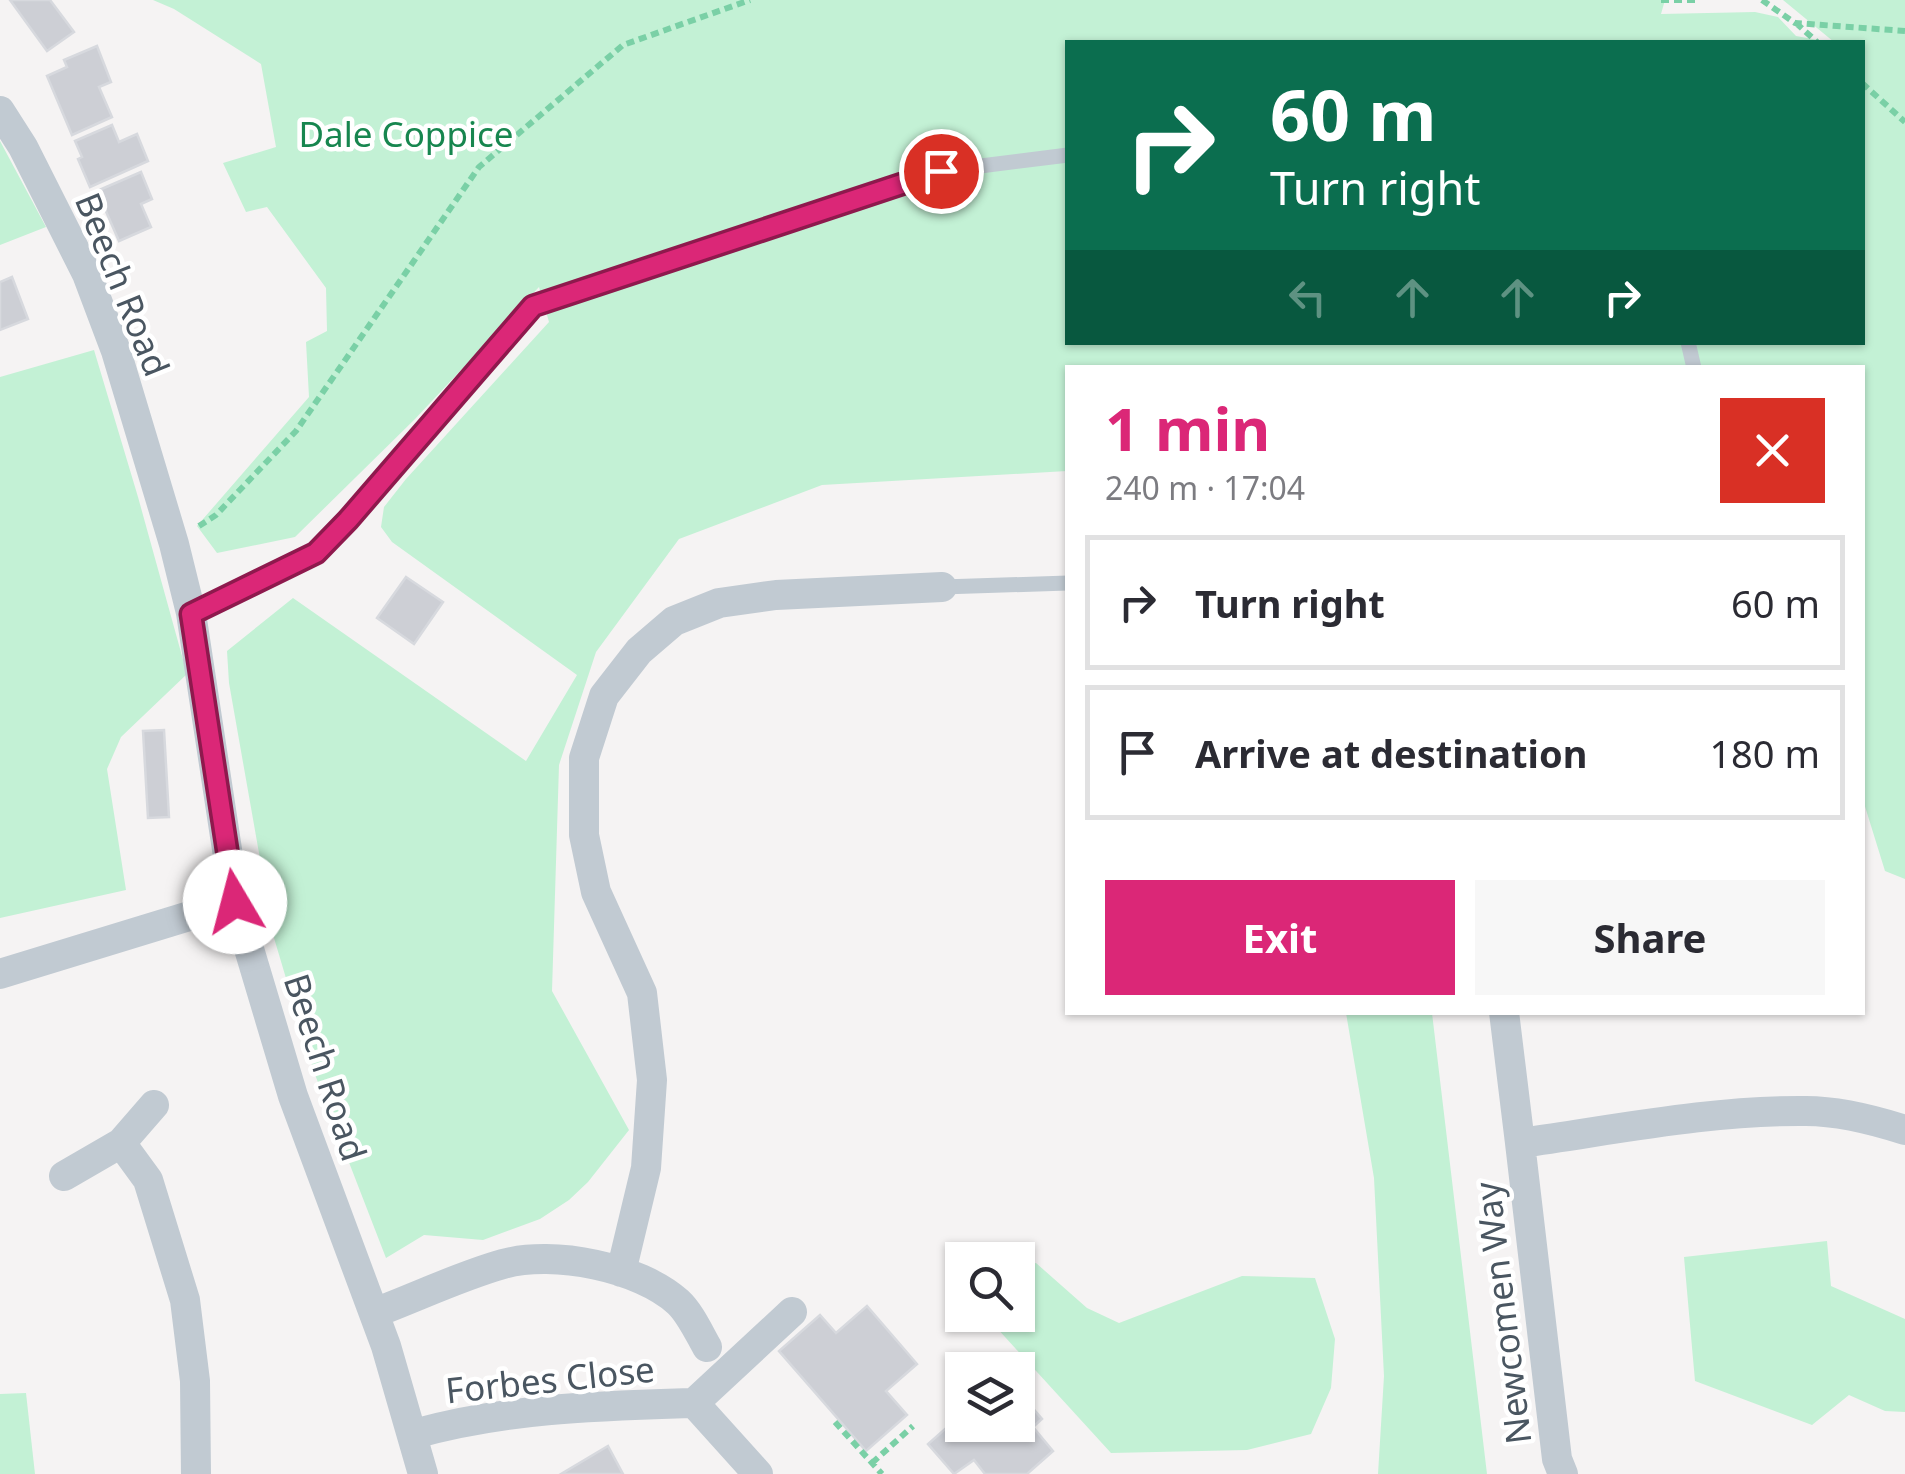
<!DOCTYPE html>
<html lang="en">
<head>
<meta charset="utf-8">
<style>
  body { margin:0; font-family:"Noto Sans",sans-serif; background:#f7f7f7; color:#2b2b33; height:100vh; display:flex; flex-direction:column; font-size:38px; white-space:nowrap }
  * { box-sizing:border-box; margin:0 }
  p { font-size:32px; color:#7c7c81 }
  .icon { flex:none; width:55px; height:55px; fill:none; stroke:currentColor; stroke-width:2; stroke-linecap:round; stroke-linejoin:round }
  .map { position:relative; flex:1; overflow:hidden }
  .sheet { position:absolute; left:1065px; top:365px; width:800px; height:650px; display:flex; flex-direction:column; background:#fff; border-radius:0px; box-shadow:0 2px 8px #0004 }
  .sheet>* { flex:none }
  .top-card { position:absolute; left:1065px; top:40px; width:800px; height:305px; border-radius:0px; box-shadow:0 2px 8px #0004; background:#0b6e4f; color:#fff; overflow:hidden }
  .tools { position:absolute; left:945px; top:1242px; display:grid; gap:20px }
  .tools a { display:grid; place-items:center; width:90px; height:90px; border-radius:0px; background:#fff; box-shadow:0 2px 8px #0004; font-size:50px }
  .pin { position:absolute; display:grid; place-items:center; width:85px; height:85px; color:#fff; margin:-42px; border:5px solid #fff; border-radius:50%; box-shadow:0 2px 10px #0007 }
  .me { position:absolute; width:110px; margin:-55px; rotate:352deg; stroke-linejoin:round; filter:drop-shadow(0 0 8px #0008) }
  .turn { display:flex; align-items:center; gap:35px; height:210px; padding:0 40px; font-size:45px }
  .turn .icon { width:130px; height:130px; stroke-width:2.5 }
  .turn b { display:block; font-size:70px; line-height:85px }
  .lanes { display:flex; align-items:center; height:95px; padding:0 40px; background:#0003; justify-content:center; gap:50px; direction:ltr }
  .lanes .off { opacity:.35 }
  .round { display:grid; place-items:center; flex:none; width:105px; height:105px; border-radius:0px; background:#f7f7f7 }
  .head { display:flex; align-items:center; justify-content:space-between; height:170px; padding:0 40px }
  h1 { font-size:60px; font-weight:700; line-height:75px; color:#db2777 }
  .cta { display:flex; gap:20px; margin-top:auto; padding:20px 40px }
  .cta a { flex:1; height:115px; border-radius:0px; background:#db2777; color:#fff; font-size:40px; font-weight:700; line-height:115px; text-align:center }
  .cta a+a { background:#f7f7f7; color:#2b2b33 }
  ul { padding:0; list-style:none }
  li { display:flex; align-items:center; gap:30px; height:135px; margin:0 20px 15px; padding:0 20px; border:5px solid #e1e1e2; border-radius:0px }
  li div { flex:1 }
  li b { display:block; font-size:38px }
  li em { font-style:normal }
  .map>svg:first-child { display:block }
</style>
</head>
<body>
<div class="map">
<svg width="1905" height="1474" viewBox="0 0 1905 1474">
  <rect width="100%" height="100%" fill="#f5f3f3"/>
  <path fill="#c3f1d5" d="M153 0H1665L1661 14 1755 12 1778 17 1796 36 1829 42H1068V342H1862V42H1834L1783 0H1905V879L1885 871 1863 800 1862 368H1068L1067 471 822 485 679 539 596 652 559 765 552 991 629 1130 588 1182 569 1200 540 1219 483 1240 424 1235 386 1258 314 1072 274 938 229 683 227 651 293 598 526 761 577 675 392 542 381 527 384 507 406 479 549 322 539 287 415 419 295 537 217 553 197 526 309 397 306 342 327 331 326 288 267 207 246 212 223 163 276 147 261 64 174 9Z
    M0 141 46 227 0 245Z
    M94 350 138 497 187 674 121 737 107 769 126 890 0 918V377Z
    M1346 1013H1432L1487 1474H1378L1384 1376 1374 1178Z
    M1827 1241 1831 1286 1905 1319V1412L1885 1411 1849 1395 1812 1425 1695 1381 1684 1257Z
    M1036 1263 1087 1308 1119 1323 1242 1276 1315 1278 1335 1339 1331 1388 1311 1434 1247 1450 1111 1453 985 1315H1018V1265Z
    M26 1393 35 1474H0V1394Z"/>
  <path fill="#cdcfd5" stroke="#d7d9de" stroke-width="2.5" d="M10 0H50L74 32 47 51Z
    M97 46 111 82 99 87 112 117 72 135 47 76 67 67 64 60Z
    M112 125 119 142 137 134 148 161 90 187 78 159 82 157 75 141Z
    M141 172 152 199 141 204 151 227 119 241 97 191Z
    M12 277 28 319 0 330V282Z
    M406 577 443 602 414 644 377 618Z
    M164 730 169 817 148 818 143 731Z
    M867 1306 917 1364 886 1391 907 1415 866 1451 779 1351 820 1315 836 1333Z
    M1018 1391 1042 1419 1033 1427 1053 1451 1027 1474H985L974 1460 954 1474 928 1444 962 1414V1425H1018Z
    M608 1446 623 1474H561Z"/>
  <g fill="none" stroke-linecap="round" stroke-linejoin="round">
    <path stroke="#7ad0a6" stroke-width="6" stroke-dasharray="8 5" stroke-linecap="butt" d="M1661 0H1698
      M1762 0 1795 23 1905 31
      M1796 23 1817 42
      M1862 83 1905 122
      M199 526 216 515 296 431 479 167 623 45 750 0
      M835 1422 882 1474
      M872 1463 913 1426"/>
    <path stroke="#c1cad2" stroke-width="15" d="M1688 342 1694 368
      M942 587 1068 583
      M191 613 315 553 348 520 533 306 941 171 1068 155"/>
    <path stroke="#c1cad2" stroke-width="30" d="M0 111 23 147 87 274 116 351 174 544 191 613 235 902 293 1096 386 1346 423 1474
      M0 974 235 902
      M1504 1012 1520 1143
      M121 1143 154 1105
      M64 1176 121 1143 148 1180 185 1300 195 1381 196 1474
      M621 1272 646 1168 652 1080 642 993 596 892 584 835V758L604 696 639 651 674 621 719 603 776 595 942 587
      M374 1313C417 1297 460 1276 503 1264 554 1250 639 1267 678 1302 690 1313 699 1333 707 1347
      M694 1403 792 1312
      M414 1434C506 1408 599 1406 694 1403L758 1474
      M1563 1474 1557 1459 1520 1143C1614 1130 1711 1110 1806 1111 1839 1111 1874 1120 1905 1130"/>
  </g>
  <g fill="none" stroke-linecap="round" stroke-linejoin="round">
    <g stroke="#8e194d" stroke-width="25">
      <path id="route" d="M235 902 191 614 316 553 348 520 533 306 941 171"/>
    </g>
    <use href="#route" stroke="#db2777" stroke-width="18"/>
  </g>
  <g text-anchor="middle" dominant-baseline="central" stroke-width="9" stroke-linejoin="round" paint-order="stroke">
    <g font-size="35" fill="#17864f" stroke="#fff">
      <text x="406" y="133">Dale Coppice</text>
    </g>
    <g font-size="35" fill="#4a5661" stroke="#fff">
      <text transform="translate(123 284) rotate(68)">Beech Road</text>
      <text transform="translate(326 1067) rotate(72)">Beech Road</text>
      <text transform="translate(1502 1313) rotate(-97)">Newcomen Way</text>
      <text transform="translate(550 1379) rotate(-6)">Forbes Close</text>
    </g>
  </g>
</svg>
<div class="tools">
<a><svg class="icon" aria-label="search" viewBox="0 0 24 24"><circle cx="10" cy="10" r="6"/><path d="M15 15l6 6"/></svg></a>
<a><svg class="icon" aria-label="layers" viewBox="0 0 24 24"><path d="M12 4l9 5-9 5-9-5zM3 14l9 5 9-5"/></svg></a>
</div>
<div class="pin" style="left:941px;top:171px;background:#d93025"><svg class="icon" aria-label="arrive" viewBox="0 0 24 24"><path d="M6 21V4h12l-3 4 3 4H6"/></svg></div>
<svg class="me" style="left:235px;top:902px" viewBox="-20 -20 40 40"><circle r="19" fill="#fff"/><path d="M0-13L10 11 0 6-10 11z" fill="#db2777"/></svg>
<div class="top-card">
<div class="turn"><svg class="icon" aria-label="right" viewBox="0 0 24 24"><path d="M7 20v-9h11M14 6l5 5-5 5"/></svg><div><b>60 m</b>Turn right</div></div>
<div class="lanes"><svg class="icon off" aria-label="left" viewBox="0 0 24 24"><path d="M17 20v-9H6M10 6l-5 5 5 5"/></svg><svg class="icon off" aria-label="ahead" viewBox="0 0 24 24"><path d="M12 20V5M6 11l6-6 6 6"/></svg><svg class="icon off" aria-label="ahead" viewBox="0 0 24 24"><path d="M12 20V5M6 11l6-6 6 6"/></svg><svg class="icon" aria-label="right" viewBox="0 0 24 24"><path d="M7 20v-9h11M14 6l5 5-5 5"/></svg></div>
</div>
<section class="sheet">
<div class="head"><div><h1>1 min</h1><p>240 m · 17:04</p></div><a class="round" style="background:#d93025;color:#fff"><svg class="icon" aria-label="close" viewBox="0 0 24 24"><path d="M6 6l12 12M18 6L6 18"/></svg></a></div>
<ul>
<li><svg class="icon" aria-label="right" viewBox="0 0 24 24"><path d="M7 20v-9h11M14 6l5 5-5 5"/></svg><div><b>Turn right</b></div><em>60 m</em></li>
<li><svg class="icon" aria-label="arrive" viewBox="0 0 24 24"><path d="M6 21V4h12l-3 4 3 4H6"/></svg><div><b>Arrive at destination</b></div><em>180 m</em></li>
</ul>
<div class="cta"><a>Exit</a><a>Share</a></div>
</section>
</div>
</body>
</html>
